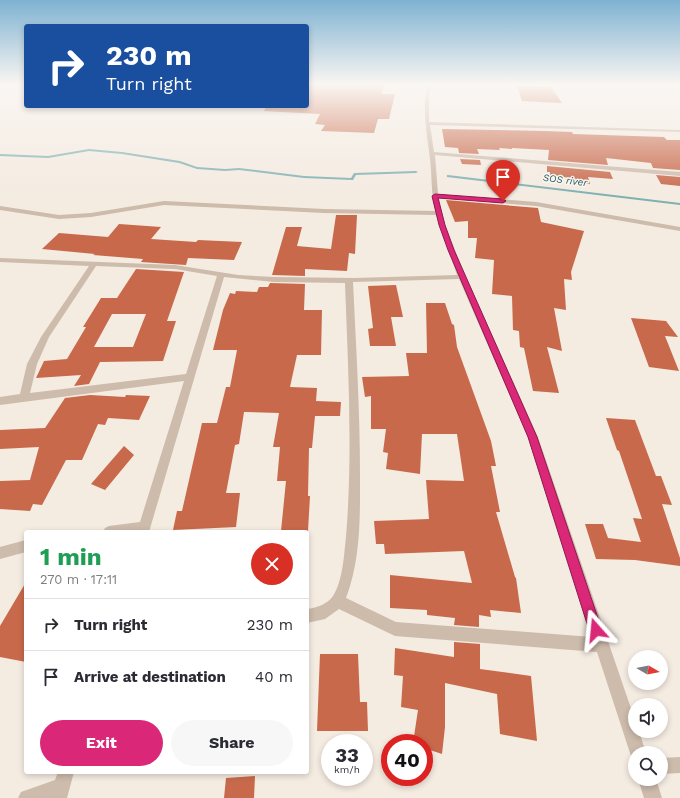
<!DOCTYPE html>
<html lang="en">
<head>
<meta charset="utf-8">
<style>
  body { margin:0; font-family:"Work Sans",sans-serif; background:#f7f7f7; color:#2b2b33; height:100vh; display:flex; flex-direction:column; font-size:15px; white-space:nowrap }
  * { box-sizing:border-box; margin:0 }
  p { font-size:13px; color:#7c7c81 }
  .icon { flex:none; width:22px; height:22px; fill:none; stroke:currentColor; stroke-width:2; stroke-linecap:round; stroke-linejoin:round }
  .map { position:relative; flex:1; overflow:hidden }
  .side { position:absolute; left:24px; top:530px; width:285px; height:244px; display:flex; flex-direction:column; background:#fff; border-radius:4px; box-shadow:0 2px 6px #0003 }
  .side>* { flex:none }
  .guide { position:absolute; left:24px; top:24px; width:285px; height:84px; border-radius:4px; box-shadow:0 2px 6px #0003; background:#1a4fa0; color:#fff; overflow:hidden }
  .needle { width:26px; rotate:99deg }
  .fabs { position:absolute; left:628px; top:650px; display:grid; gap:8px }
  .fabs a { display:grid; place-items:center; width:40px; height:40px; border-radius:50%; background:#fff; box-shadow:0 2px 6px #0003; font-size:20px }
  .speed { position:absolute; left:321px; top:734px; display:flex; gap:8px; font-size:20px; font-weight:700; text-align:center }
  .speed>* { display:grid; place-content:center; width:52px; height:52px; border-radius:50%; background:#fff; box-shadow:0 2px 6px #0003; line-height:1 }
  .speed small { font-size:10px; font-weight:400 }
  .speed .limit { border:6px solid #d22; background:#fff; color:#111 }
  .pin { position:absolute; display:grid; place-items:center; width:34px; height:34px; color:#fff; margin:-41px -17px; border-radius:50% 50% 50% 0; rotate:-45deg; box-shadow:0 0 4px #0007 }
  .pin .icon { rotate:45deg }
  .me { position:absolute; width:44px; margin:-22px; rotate:342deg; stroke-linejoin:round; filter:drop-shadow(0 0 3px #0008) }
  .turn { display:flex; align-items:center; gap:14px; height:84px; padding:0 16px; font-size:18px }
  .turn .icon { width:52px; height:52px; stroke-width:2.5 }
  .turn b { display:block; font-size:28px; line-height:34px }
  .round { display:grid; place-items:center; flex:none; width:42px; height:42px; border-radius:21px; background:#f7f7f7 }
  .overview { display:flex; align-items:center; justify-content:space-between; height:68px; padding:0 16px }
  h1 { font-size:24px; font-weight:700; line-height:30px; color:#1e9e55 }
  .cta { display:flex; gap:8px; margin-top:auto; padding:8px 16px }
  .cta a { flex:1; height:46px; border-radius:24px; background:#db2777; color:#fff; font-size:16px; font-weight:700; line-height:46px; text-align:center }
  .cta a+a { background:#f7f7f7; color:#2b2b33 }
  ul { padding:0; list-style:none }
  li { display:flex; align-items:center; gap:12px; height:52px; padding:0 16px; border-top:1px solid #e1e1e2 }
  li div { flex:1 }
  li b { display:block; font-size:15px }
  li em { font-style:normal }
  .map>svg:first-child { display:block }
</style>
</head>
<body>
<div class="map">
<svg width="680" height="798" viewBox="0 0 680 798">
  <rect width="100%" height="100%" fill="#f4ebe1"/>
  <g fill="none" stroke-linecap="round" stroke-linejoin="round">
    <path fill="#7fb0b2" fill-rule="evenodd" d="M89 149 122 152 180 161 197 167 225 169 239 168 304 176 351 178 354 173H355L416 171 418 172 416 173 356 175 353 180H352L304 178 239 170 225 171 197 169 179 163 122 154 89 151 48 158 0 156V154L48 156Z
      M448 175 680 203V205L447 177V175Z"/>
  </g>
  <path fill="#c8694b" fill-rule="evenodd" d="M307 85H385L381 94H395L389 119H378L374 133 321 131 325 125 315 124 320 114 264 111 266 107 252 106H307Z
    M517 86 551 87 562 103 522 101Z
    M442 129 545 131 572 132 573 134 664 137 667 140H680V170L653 168 651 163 606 158 608 165 548 160 549 150 512 148V149L499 148 500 150 477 149 479 154 459 153 458 148 445 147Z
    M460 159 480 160 481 165 462 164Z
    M547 166 610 172 613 179 588 177 590 184 571 182 570 178 550 175V172H547Z
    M656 175 680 177V186L661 184Z
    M446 200 538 208 541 222 584 231 571 272 572 280 564 279 566 310 554 308 562 351 547 347 559 393 533 391 524 348 520 347 519 331 513 330 512 296 492 294 494 260 475 258 477 238H468V221L455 222Z
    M336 215H357L355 254 349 253 347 271 305 269V276L272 275 286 227H302L297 246 331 249Z
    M119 224 161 227 151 239 196 242 198 240 242 242 234 260 188 258 186 265 141 262 143 259 93 255 95 254 42 249 59 233 108 237Z
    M136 269 184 272 167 321H176L163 361 100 362 89 384 74 386 81 375 36 378 44 361 67 359 86 327H83L101 298H117ZM112 314H146L133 347H94Z
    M270 283 305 284 304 310H322L321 355H297L290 387 317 388 316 401 341 402 340 416H315L312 448H309L308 496H310L308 531H281L286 481H277L280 447H273L279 413 244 412 239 444 235 445 226 493H240L236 527 173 530 177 511H182L202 423H217L226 387H230L237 350H213L223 310 230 293 235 294 236 291 257 292 259 287H268Z
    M396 285 403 317H391L396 346H370L368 329 373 328 368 286Z
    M426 303H445L452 324 454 325 457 347 491 441 496 466H491L500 512H496L515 577 516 578 521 613 490 610 491 617 479 615V627L454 625 455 618 427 615V610L390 608V575L472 583 464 551 385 554 384 544H376L374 521 429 519 426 480 464 481 457 434H422L420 474 386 469 388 453 383 452 386 429H371V396L365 397 362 377 409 376 406 353H427Z
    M631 318 666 321 678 337 665 336 679 371 649 367Z
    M90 395 125 397 126 395 150 396 139 420 108 418 105 425 98 424 82 460H66L42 505 33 504 30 511 0 509V481L30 480 39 447 0 449V430L45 428 65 398Z
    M606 418 635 420 656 476H661L672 505 662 504 680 558V566L635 560 596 559 585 524H603L608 538 641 542 633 518 642 519 619 451 617 450Z
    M124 446 134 455 105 490 91 484Z
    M26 582V662L0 657V626Z
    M454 642 480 644V669L531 676 537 741 500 734 497 694 445 683V727L442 754 424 748V743H413L418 710 401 707 403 676 394 675 395 648 454 657Z
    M320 654H358L360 702H367L368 731H317Z
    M255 776 254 798H224L226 778Z"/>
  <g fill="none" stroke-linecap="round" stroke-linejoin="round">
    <path fill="#cdbbac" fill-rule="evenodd" d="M427 85H431L429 96V122L680 130V132L430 125 434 152 680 172V176L435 155 438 194 536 202 680 227V231L536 206 439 198 445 225 466 277 538 437 635 720V731H639L646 753H635V760L632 759 630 753 597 652 395 636 339 609 325 619 307 623V609C316 608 328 604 333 596 343 581 344 554 346 537 353 452 348 367 345 283L274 282 224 277 149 532H103L105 528 109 526 140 522 184 381 0 405V397L20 394 27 364 41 337 89 266 0 262V258L175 265 238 275 274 277 355 278 457 275 436 215 324 213 164 205 91 217 59 219 0 210V206L59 215 91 213 164 201 324 209 435 211C431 193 432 176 430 159 427 134 422 110 427 85ZM96 266 175 269 217 276 186 374 30 393 37 364 49 337ZM459 279 528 437 592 637 396 622 346 598C361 558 360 517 360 474 360 410 356 346 353 282Z
      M26 540V552L0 559V547Z
      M680 757V773L661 774V758Z
      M58 772H74L67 798H18L21 792 55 780Z
      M638 779H656L662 798H644Z"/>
  </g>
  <linearGradient id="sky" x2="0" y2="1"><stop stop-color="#7eb2d2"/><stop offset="0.43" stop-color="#faf6f2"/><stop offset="1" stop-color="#faf6f2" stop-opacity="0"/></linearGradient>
  <rect width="680" height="196" fill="url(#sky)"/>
  <path fill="#db2777" stroke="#8e194d" d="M435 194 503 199 506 201 503 203 438 198 445 225 454 250 537 437 602 630 600 634 596 636 591 634 589 630 528 437 448 250 439 225 432 196Z"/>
  <g text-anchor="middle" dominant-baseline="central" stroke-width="3" stroke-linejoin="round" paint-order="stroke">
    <g font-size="10" font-style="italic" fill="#1f5a5e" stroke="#fbf5ee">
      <text transform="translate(565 180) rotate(7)">SOS river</text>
    </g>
  </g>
</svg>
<div class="fabs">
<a><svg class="needle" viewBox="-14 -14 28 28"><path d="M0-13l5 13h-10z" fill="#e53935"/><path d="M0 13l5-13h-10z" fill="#7c7c81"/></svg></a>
<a><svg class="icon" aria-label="sound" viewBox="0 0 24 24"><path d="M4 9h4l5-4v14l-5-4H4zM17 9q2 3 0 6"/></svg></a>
<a><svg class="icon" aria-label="search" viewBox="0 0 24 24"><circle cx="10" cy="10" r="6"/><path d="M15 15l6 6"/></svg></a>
</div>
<div class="speed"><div>33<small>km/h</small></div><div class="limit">40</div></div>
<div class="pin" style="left:503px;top:201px;background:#d93025"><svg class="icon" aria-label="arrive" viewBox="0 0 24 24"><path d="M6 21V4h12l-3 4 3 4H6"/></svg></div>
<svg class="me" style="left:596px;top:630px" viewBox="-20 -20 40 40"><path d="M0-17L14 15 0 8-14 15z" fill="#db2777" stroke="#fff" stroke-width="4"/></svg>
<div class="guide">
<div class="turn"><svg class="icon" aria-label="right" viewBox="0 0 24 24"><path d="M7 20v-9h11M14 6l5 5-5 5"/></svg><div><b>230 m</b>Turn right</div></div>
</div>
<section class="side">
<div class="overview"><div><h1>1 min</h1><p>270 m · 17:11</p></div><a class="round" style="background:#d93025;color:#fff"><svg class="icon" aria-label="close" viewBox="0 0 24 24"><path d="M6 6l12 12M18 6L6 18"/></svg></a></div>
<ul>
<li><svg class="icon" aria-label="right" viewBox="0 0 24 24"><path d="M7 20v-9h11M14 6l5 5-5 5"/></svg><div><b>Turn right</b></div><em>230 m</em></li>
<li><svg class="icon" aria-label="arrive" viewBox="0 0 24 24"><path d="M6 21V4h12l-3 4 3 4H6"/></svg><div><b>Arrive at destination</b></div><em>40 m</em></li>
</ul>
<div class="cta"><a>Exit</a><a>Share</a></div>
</section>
</div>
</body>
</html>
